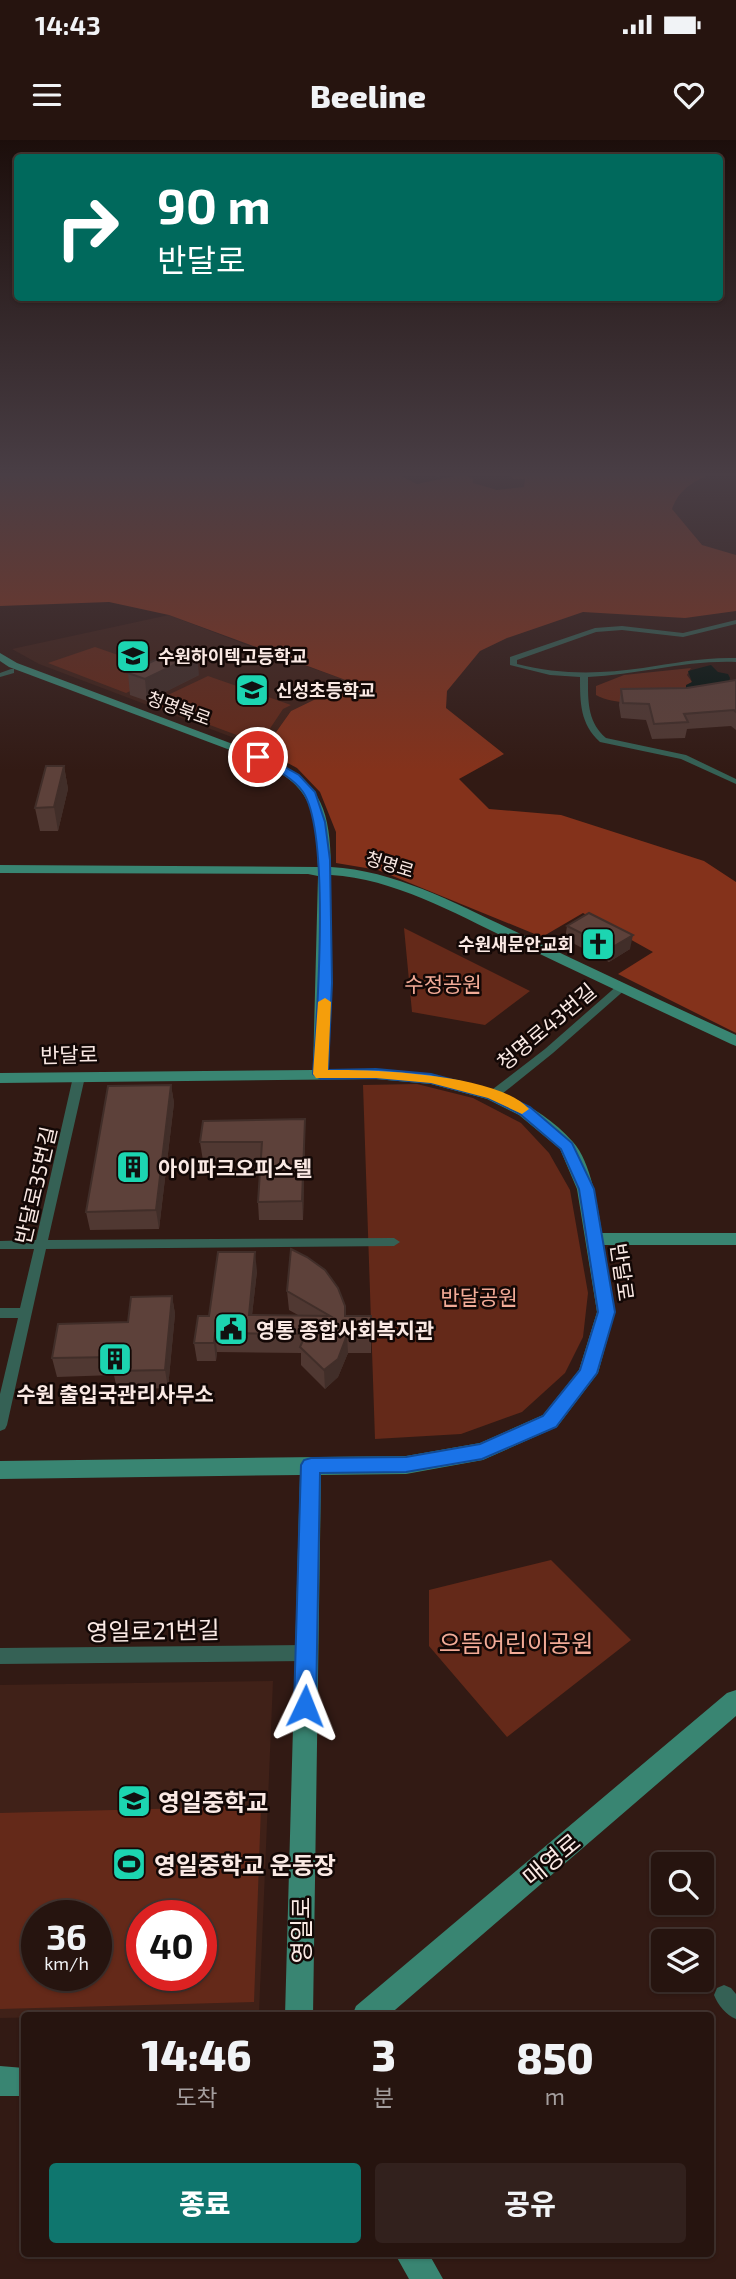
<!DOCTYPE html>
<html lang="ko">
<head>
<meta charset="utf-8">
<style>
  body { margin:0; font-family:"Exo 2","Noto Sans KR",sans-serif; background:#32211d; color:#f1f3f6; height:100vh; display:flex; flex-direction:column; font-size:26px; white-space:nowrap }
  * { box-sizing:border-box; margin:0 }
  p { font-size:23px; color:#a49e9e }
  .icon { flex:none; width:38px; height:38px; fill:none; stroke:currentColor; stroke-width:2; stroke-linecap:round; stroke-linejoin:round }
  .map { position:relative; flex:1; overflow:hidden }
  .drawer { position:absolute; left:21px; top:1872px; width:693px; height:245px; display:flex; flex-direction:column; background:#26140f; border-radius:7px; box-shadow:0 2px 5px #0004,0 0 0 2px #42332f }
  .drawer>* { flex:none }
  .hud { position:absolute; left:14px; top:14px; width:709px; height:147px; border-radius:7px; box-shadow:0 2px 5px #0004,0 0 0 2px #42332f; background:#00695c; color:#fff; overflow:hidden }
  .controls { position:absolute; left:651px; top:1712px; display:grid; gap:14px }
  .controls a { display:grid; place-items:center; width:63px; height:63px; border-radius:7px; background:#26140f; box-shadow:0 2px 5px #0004,0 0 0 2px #42332f; font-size:35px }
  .speed { position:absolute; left:21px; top:1760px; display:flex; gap:14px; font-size:35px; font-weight:700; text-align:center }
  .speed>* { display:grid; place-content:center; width:91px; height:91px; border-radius:50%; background:#26140f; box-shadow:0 2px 5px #0004,0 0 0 2px #42332f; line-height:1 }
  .speed small { font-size:18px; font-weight:400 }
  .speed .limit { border:10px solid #d22; background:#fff; color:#111 }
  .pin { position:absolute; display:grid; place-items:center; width:60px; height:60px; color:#fff; margin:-30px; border:4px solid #fff; border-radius:50%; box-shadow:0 2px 7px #0007 }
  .me { position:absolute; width:77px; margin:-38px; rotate:2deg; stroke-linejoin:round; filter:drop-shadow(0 0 5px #0008) }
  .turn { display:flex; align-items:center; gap:24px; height:147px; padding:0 28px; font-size:32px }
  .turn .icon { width:91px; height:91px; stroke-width:2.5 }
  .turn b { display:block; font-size:49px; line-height:60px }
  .eta { display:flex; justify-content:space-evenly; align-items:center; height:119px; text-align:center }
  .eta b { font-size:42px; font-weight:800; line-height:49px }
  .button { display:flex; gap:14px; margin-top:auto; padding:14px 28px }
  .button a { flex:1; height:80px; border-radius:7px; background:#0f766e; color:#fff; font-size:28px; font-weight:800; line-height:80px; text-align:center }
  .button a+a { background:#32211d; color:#f1f3f6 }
  .status { display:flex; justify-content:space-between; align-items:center; height:49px; padding:0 35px; background:#26140f; direction:ltr }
  .status svg { height:19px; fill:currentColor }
  header { display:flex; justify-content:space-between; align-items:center; height:91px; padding:0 28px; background:#26140f; font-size:32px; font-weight:800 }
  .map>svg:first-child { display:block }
</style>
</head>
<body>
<div class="status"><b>14:43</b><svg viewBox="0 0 49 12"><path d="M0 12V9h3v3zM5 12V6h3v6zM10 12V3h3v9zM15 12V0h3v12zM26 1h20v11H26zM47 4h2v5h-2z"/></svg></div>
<header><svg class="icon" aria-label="menu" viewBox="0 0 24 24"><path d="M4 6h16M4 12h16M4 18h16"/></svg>Beeline<svg class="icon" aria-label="heart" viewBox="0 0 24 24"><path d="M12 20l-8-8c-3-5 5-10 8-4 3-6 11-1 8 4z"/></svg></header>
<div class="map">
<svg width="736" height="2139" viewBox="0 0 736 2139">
  <rect width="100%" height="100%" fill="#321a14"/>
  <path fill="#402118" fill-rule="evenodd" d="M169 475 257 509 352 542 291 571 274 595 258 607 39 524 12 509Z
    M273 1541 259 1873 0 1878V1545ZM37 1776H96V1836H37ZM142 1776H201V1836H142Z"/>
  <path fill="#642919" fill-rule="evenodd" d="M95 507 170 533 126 553 48 523Z
    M691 528 687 535 692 542C674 562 620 569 596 555V546L624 535Z
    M208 536 291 565 283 569 269 590 250 600 151 563Z
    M404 788 530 851 485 885 412 872Z
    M417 944 473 958 521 983 549 1013 570 1050 588 1153 583 1197 565 1233 522 1272 461 1294 375 1299 363 945Z
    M551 1420 631 1500 507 1597 429 1506V1450Z
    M261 1666 254 1862 0 1869V1673ZM96 1776V1836H37V1776ZM201 1776V1836H142V1776Z"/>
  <path fill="#84321b" d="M0 332H393L417 344 464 334 473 339V343L497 350 524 347 525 339H514L508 334 514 332H599L613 334 717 332C697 339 679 348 672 369L702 405 736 415V471L685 478 583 472 507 498 480 511 447 551 446 568 504 614 459 639 489 669 561 675 704 721 736 742V893L618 834 653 812 583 773 542 797 378 730 336 723V692L320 652 297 628 258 607 274 595 291 571 351 542 169 475 109 462 0 466Z"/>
  <path fill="#051511" d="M711 525 718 532 728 534 730 538 728 545 686 549V545L692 542 688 531Z"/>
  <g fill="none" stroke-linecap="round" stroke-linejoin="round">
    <path fill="#356155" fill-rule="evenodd" d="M426 332H433L442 336 437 337Z
      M736 480V484L683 497 622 490 596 492 517 520V524C559 535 601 534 643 528 674 523 705 517 736 518V522C686 520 637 535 588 537 588 560 587 582 606 598L686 615 736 639V644L681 619 600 602C580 584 580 562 580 537L550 535 510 525V517L595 488 622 486 683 493Z
      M11 529H14V533L0 537V533Z
      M623 843 628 846 627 848 553 913 497 958H489L487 955 489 952 545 909 619 844Z
      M79 934 85 937 48 1100 394 1098 400 1102 394 1106 46 1109 7 1285 5 1289 0 1291V1254L18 1178H0V1168H20L34 1109H0V1101L36 1100 73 937Z
      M307 1505 313 1508 315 1513 313 1518 307 1521 0 1524V1508Z
      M724 1845 731 1848 736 1854V1879C726 1875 718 1865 714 1855L717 1848Z"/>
    <path fill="#398572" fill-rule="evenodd" d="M0 513 17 523 262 615C320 640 330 666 331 727 400 731 464 768 527 797 596 830 666 863 736 895V906L731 904C660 871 590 838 519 804 459 776 397 739 331 735L329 930C412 929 513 935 573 1002 591 1022 598 1067 602 1093H736V1105H604L615 1172 598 1233 557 1287 483 1320 406 1334 321 1335 313 1876H285L300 1335 0 1339V1321L406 1316 480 1303 543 1275 579 1230 597 1172 577 1049 560 1009 519 975 487 959 431 944 376 939 0 943V933L313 930 318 736 308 734 0 733V725L318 727C317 667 310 644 254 619L9 527 0 521Z
      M736 1550V1576L388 1876H352L356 1866 727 1553Z
      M0 1926 24 1928V1956H0Z
      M395 2114H429L443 2139H409Z"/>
  </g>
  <path fill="#503832" d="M128 533 199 535 147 561 130 555Z
    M736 540V590L731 586 687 589 685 598 652 599 646 580 621 578 619 565 621 549 687 548Z
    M64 626 68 649 58 691H40L35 668Z
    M567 786 630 809 609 822 565 799Z
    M171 945 174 963 159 1089 90 1090 86 1072Z
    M305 998 303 1080H259L258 1062 260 1020 203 1021 200 1002Z
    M257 1131 252 1175H298L289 1170 287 1151 345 1176H371V1213H348L338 1237 325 1249 301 1225V1213L217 1212 216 1221H197L194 1203 209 1176Z
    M172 1156 175 1174 168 1248 117 1250 114 1235 57 1237 52 1218 128 1182Z"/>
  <path fill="#412e29" d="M197 514 199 535 147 561 145 539Z
    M64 626 68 649 58 691 54 667Z
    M633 795 630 809 609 822 611 808Z
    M171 945 174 963 159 1089 156 1070Z
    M305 979V998L303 1080 302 1061Z
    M255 1112 257 1131 250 1193 249 1175Z
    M172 1156 175 1174 168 1248 165 1230Z
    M215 1193 217 1212 216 1221 214 1203Z
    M347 1195 348 1213 338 1237 325 1249 324 1230Z"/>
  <path fill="#5d413a" stroke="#412e29" stroke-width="2" d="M180 508 197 514 145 539 128 533Z
    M736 540V572L734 570 684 574 688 582 654 584 649 564 623 563 621 549 687 548Z
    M46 626H64L54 667 35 668Z
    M589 773 633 795 611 808 567 786Z
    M171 945 156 1070 86 1072 108 946Z
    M305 979 302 1061 258 1062 262 1002H200L203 981Z
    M291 1109 307 1117 325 1130 338 1148 345 1166V1176H371V1195H347L338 1219 324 1230 300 1207 306 1194 215 1193 214 1203H194L198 1176H209L218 1112H255L249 1175 330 1176 287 1151Z
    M172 1156 165 1230 114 1231 115 1217 52 1218 58 1184 128 1182 131 1157Z"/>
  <linearGradient id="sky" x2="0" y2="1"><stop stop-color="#1c0e0b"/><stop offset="0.53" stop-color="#493e45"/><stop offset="1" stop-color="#493e45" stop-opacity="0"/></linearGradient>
  <rect width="736" height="631" fill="url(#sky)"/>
  <path fill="#1a73e8" stroke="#114b97" stroke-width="2" d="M255 614H262L299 635 315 652 325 682 330 720 332 843 328 930 376 929 431 934 498 952 530 967 572 1003 594 1049 615 1172 597 1233 556 1287 482 1319 406 1332 320 1333 316 1566 313 1574 305 1577 298 1574 294 1566 301 1325 304 1320 311 1318 406 1317 480 1304 543 1276 580 1230 598 1172 579 1049 561 1009 520 974 488 958 431 943 376 938 321 939 313 934C317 879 331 693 303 652 292 636 271 628 255 619Z"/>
  <path fill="#f59e0b" d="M325 858 331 862 328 930C373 929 499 934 529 969L522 974 488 958 431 943 376 938H316L313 934 318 862Z"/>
  <defs>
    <g id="school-square" transform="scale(1.75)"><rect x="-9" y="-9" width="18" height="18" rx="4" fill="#1cd5b1" stroke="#130806"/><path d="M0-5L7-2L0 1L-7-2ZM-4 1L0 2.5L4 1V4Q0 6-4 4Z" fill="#111"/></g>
    <g id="church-square" transform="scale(1.75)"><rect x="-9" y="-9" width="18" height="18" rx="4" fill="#1cd5b1" stroke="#130806"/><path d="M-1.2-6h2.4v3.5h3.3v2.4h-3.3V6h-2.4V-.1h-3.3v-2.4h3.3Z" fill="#111"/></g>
    <g id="building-square" transform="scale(1.75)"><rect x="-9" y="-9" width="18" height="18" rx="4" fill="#1cd5b1" stroke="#130806"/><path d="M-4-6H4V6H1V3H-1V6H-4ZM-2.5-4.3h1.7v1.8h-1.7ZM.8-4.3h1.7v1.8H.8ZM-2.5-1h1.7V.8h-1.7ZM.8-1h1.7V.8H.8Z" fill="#111"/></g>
    <g id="civic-square" transform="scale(1.75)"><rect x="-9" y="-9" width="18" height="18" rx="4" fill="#1cd5b1" stroke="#130806"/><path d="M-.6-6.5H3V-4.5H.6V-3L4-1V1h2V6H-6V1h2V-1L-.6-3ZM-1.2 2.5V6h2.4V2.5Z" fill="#111"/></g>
    <g id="stadium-square" transform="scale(1.75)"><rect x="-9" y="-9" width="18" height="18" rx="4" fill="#1cd5b1" stroke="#130806"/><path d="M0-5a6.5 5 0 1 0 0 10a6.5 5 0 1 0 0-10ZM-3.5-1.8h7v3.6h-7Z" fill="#111"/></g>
  </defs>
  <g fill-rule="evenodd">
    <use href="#school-square" x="133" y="516"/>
    <use href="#school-square" x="252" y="550"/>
    <use href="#church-square" x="598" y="804"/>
    <use href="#building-square" x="133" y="1027"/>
    <use href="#civic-square" x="231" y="1189"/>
    <use href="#building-square" x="115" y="1219"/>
    <use href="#school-square" x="134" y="1661"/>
    <use href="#stadium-square" x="129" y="1724"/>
  </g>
  <g text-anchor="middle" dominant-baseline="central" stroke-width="5" stroke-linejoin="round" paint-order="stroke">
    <g font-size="18" font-weight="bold" fill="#fae9e4" stroke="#130806" text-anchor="start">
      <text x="158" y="516">수원하이텍고등학교</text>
      <text x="276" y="550">신성초등학교</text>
      <text x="574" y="804" text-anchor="end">수원새문안교회</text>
    </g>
    <g font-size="18" fill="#fae9e4" stroke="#130806">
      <text transform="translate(179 568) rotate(20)">청명북로</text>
      <text transform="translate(390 724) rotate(17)">청명로</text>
    </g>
    <g font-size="21" fill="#f2ab97" stroke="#130806">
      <text x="443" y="843">수정공원</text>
      <text x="479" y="1156">반달공원</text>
    </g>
    <g font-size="21" fill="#fae9e4" stroke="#130806">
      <text transform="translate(546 886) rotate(-40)">청명로43번길</text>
      <text transform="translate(69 914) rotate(-1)">반달로</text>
      <text transform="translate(35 1045) rotate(-77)">반달로35번길</text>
      <text transform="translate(623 1132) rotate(82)">반달로</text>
    </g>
    <g font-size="21" font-weight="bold" fill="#fae9e4" stroke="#130806" text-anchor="start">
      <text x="158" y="1027">아이파크오피스텔</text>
      <text x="256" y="1189">영통 종합사회복지관</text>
      <text x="115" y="1253" text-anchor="middle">수원 출입국관리사무소</text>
    </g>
    <g font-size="24" fill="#fae9e4" stroke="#130806">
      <text transform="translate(153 1490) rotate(-1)">영일로21번길</text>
      <text transform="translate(551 1719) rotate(-40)">매영로</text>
      <text transform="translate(300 1790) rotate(-90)">영일로</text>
    </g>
    <g font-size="24" fill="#f2ab97" stroke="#130806">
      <text x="516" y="1502">으뜸어린이공원</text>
    </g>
    <g font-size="24" font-weight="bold" fill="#fae9e4" stroke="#130806" text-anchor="start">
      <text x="158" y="1661">영일중학교</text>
      <text x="154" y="1724">영일중학교 운동장</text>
    </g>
  </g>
</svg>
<div class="controls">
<a><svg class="icon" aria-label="search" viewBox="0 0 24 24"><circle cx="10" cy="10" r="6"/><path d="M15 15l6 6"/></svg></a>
<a><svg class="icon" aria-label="layers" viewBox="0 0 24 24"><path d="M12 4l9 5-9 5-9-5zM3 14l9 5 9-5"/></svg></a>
</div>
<div class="speed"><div>36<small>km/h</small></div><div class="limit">40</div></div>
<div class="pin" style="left:258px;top:617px;background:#d93025"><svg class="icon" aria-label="arrive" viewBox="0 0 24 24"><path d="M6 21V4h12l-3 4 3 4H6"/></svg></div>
<svg class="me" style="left:305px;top:1566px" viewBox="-20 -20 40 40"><path d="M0-17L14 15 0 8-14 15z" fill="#1a73e8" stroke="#fff" stroke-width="4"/></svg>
<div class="hud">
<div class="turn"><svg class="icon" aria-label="right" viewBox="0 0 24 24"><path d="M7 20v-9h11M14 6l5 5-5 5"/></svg><div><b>90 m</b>반달로</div></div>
</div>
<section class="drawer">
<div class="eta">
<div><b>14:46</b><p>도착</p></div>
<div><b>3</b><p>분</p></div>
<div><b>850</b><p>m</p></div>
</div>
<div class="button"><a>종료</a><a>공유</a></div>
</section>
</div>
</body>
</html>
